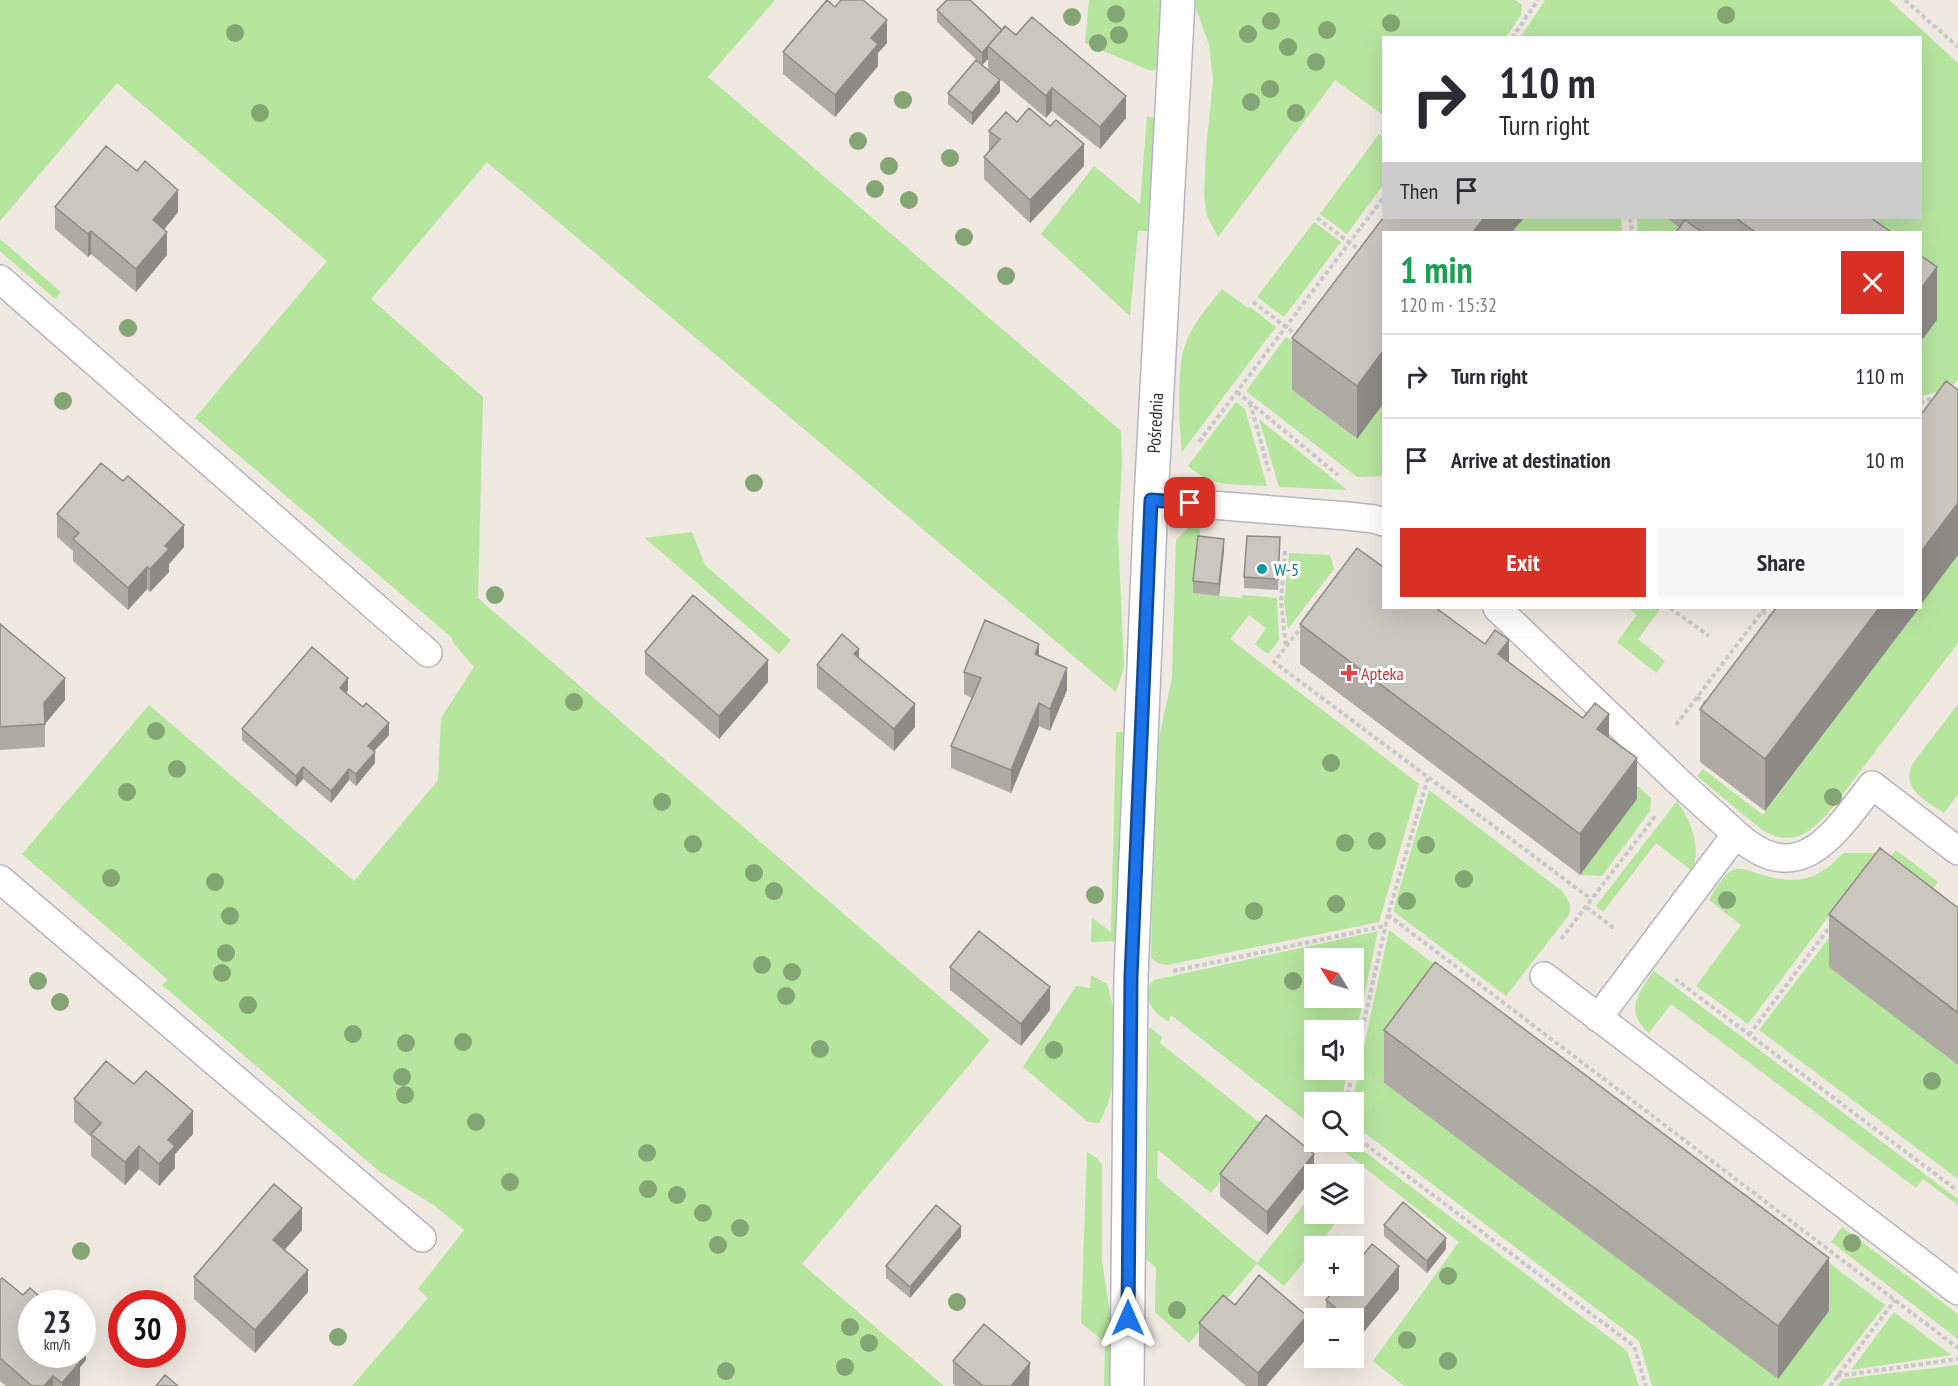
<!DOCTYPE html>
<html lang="en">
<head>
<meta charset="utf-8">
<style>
  body { margin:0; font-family:"PT Sans Narrow",sans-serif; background:#f7f7f7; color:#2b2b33; height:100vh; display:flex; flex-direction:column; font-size:22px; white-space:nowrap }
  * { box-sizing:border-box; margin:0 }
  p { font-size:20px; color:#7c7c81 }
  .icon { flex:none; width:33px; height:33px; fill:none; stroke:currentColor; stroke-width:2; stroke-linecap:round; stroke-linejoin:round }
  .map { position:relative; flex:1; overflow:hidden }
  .drawer { position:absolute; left:1382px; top:231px; width:540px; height:378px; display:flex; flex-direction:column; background:#fff; border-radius:0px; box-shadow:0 6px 24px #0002 }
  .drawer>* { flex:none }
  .guide { position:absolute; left:1382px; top:36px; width:540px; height:183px; border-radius:0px; box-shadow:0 6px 24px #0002; background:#fff; color:#2b2b33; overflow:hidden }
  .needle { width:39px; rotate:307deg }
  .buttons { position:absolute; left:1304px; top:948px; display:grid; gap:12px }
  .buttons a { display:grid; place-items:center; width:60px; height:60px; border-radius:0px; background:#fff; box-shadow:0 6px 24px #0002; font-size:30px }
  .speed { position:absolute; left:18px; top:1290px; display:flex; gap:12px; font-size:30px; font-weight:700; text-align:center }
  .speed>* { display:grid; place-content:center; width:78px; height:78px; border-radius:50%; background:#fff; box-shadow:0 6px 24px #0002; line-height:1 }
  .speed small { font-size:15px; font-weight:400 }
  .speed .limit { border:9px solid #d22; background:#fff; color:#111 }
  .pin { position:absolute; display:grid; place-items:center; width:51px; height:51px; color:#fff; margin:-26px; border-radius:12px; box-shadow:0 3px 9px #0006 }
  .me { position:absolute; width:66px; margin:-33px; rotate:0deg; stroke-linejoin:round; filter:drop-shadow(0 0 4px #0008) }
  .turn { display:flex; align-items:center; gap:21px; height:126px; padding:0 18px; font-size:27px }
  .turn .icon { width:78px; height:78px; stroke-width:2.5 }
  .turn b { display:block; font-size:42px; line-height:51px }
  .then { display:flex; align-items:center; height:57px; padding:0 18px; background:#0003; gap:12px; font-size:22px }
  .round { display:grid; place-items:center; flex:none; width:63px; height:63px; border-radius:0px; background:#f7f7f7 }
  .head { display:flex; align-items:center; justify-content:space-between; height:102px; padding:0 18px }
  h1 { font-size:36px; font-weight:700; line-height:45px; color:#1e9e55 }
  .primary-button { display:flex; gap:12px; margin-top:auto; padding:12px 18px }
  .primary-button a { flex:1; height:69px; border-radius:0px; background:#d93025; color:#fff; font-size:24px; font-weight:700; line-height:69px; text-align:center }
  .primary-button a+a { background:#f7f7f7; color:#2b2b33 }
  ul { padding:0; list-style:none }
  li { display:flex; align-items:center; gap:18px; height:84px; padding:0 18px; border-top:2px solid #e1e1e2 }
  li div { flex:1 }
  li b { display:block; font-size:22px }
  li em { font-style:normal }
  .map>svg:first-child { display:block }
</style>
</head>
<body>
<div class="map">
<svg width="1958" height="1386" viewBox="0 0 1958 1386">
  <rect width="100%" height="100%" fill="#efe9e1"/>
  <path fill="#b6e59e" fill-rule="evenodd" d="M0 0H775L708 77 1121 431 1122 462 1118 534 1124 667 1116 692 487 162 371 299 483 397 478 598 990 1040 802 1264 944 1386H352L428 1298 418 1289 464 1230 435 1206 380 1172 162 985 168 980 22 854 149 705 354 881 438 780 441 718 474 667 454 644 451 637 195 418 327 261 117 83 0 221Z
    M1089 0H1164L1157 69 1151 71 1085 43Z
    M1195 0H1515L1522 5 1521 15 1506 37 1383 38V115L1335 80 1218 237 1207 216 1204 196 1206 150 1213 80 1209 45 1197 12Z
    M1545 0H1889L1958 63V379L1946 394 1935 392 1920 397V343L1937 320 1920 307V232H1821L1801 218H1920V38H1520Z
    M1147 116 1156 119 1147 231H1138L1130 316 1041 234 1094 166 1140 204Z
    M1379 134 1383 137V185L1347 234 1320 214Z
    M1524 218H1621L1622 232H1512Z
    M1637 218H1666L1685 232H1638Z
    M1314 222 1341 242 1284 317 1257 297Z
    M0 239 61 292 55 299 0 251Z
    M1222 289 1248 308 1250 307 1276 327 1182 452C1179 426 1177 373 1184 348 1191 326 1207 307 1222 289Z
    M1286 337 1316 359 1292 390 1356 439 1383 404V476L1357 477 1246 391Z
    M1236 402 1245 409 1267 486C1236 484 1212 488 1188 466Z
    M1259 419 1347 490 1279 487Z
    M1201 524 1193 593 1241 598 1243 595 1277 598 1279 640 1268 654 1255 644 1266 628 1249 615 1230 639 1419 784 1379 922 1167 965 1158 963 1151 958 1154 825 1159 738 1172 678 1176 540 1190 526Z
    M692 532 705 565 791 640 779 654 645 538Z
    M1289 553 1330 555 1334 569 1288 629 1284 602Z
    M1958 555V643L1829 812C1808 835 1792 847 1762 830L1697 776 1703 769 1763 815Z
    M1628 608 1660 609 1638 639 1665 661 1656 673 1617 642 1637 615Z
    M1958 704V794L1944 813C1925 800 1900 789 1913 763Z
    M1116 732H1123L1118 941 1091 942 1092 918 1111 932Z
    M1630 779 1651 798 1650 811 1602 876 1580 875 1637 799Z
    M1429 790 1562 891C1568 900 1572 904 1569 915L1506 996 1393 911Z
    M1677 801C1691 821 1702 847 1692 871L1656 843 1603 912 1596 906Z
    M1896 850 1938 882 1907 922 1958 1065V1179L1759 1030Z
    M1843 853H1876L1748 1024 1696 986 1741 925 1709 900C1715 890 1724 872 1736 869 1744 868 1752 872 1759 874 1796 885 1817 882 1843 853Z
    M1389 930 1494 1010 1384 1083 1777 1378 1829 1311 1821 1257 1885 1305 1822 1386H1652L1639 1341 1353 1124 1352 1102Z
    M1378 931 1353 1047V1030H1314V1070H1348L1341 1102H1314V1127L1171 1015 1168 1022C1154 1012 1148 1006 1146 989L1154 980ZM1314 958H1353V998H1314Z
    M1654 971 1958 1199V1205L1923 1179 1916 1188 1671 1004 1649 1033C1624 1012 1638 992 1654 971Z
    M1091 975 1107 984C1120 1022 1120 1089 1099 1123L1088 1122 1023 1067 1076 986 1090 988Z
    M1149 1027 1162 1037 1160 1043 1265 1127 1211 1193 1158 1150 1157 1178 1257 1263 1314 1192V1214H1343L1317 1246H1314V1250L1284 1286 1257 1264 1189 1343 1155 1312 1156 1268 1146 1259Z
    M1332 1142H1352L1627 1351 1639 1386H1404L1373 1361 1459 1242Z
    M1087 1152 1097 1158 1102 1165V1261L1112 1327 1113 1386H1104L1105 1342 1081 1323Z
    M1842 1227 1958 1314V1339L1831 1242Z
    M1894 1312 1951 1355 1851 1370Z
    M1958 1365V1386H1837L1843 1379Z"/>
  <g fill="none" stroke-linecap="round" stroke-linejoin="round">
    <g stroke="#b4b7c1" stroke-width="30">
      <path id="service" d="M0 279 428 653
        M1151 500 1347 516 1374 519 1383 522
        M1497 608 1681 784 1736 834
        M0 879 422 1238
        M1544 976 1958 1291
        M1598 1018 1736 834C1799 892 1835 833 1872 785L1958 851"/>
    </g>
    <g stroke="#b4b7c1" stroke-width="36">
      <path id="minor" d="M1127 1386 1131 977 1151 500 1178 0"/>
    </g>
    <path stroke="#c9c9c9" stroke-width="4" stroke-dasharray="4.5 3" stroke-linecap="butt" d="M1905 0 1958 47
      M1512 38 1538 0
      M1382 130 1383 131
      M1317 218 1362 252
      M1630 218 1632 232
      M1253 302 1298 336
      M1237 392 1338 475
      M1250 403 1269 471
      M1920 403 1933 398H1939
      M1199 442 1383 198
      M1285 551 1281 602 1286 647
      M1670 608 1709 636
      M1762 611 1774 619
      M1303 625 1274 662 1591 899
      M1697 697 1709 706
      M1676 725 1765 608
      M1428 778 1388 915 1958 1348
      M1586 907 1614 928
      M1561 939 1657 814
      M1173 971 1385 926
      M1675 979 1958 1191
      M1749 1035 1832 924
      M1346 1102 1388 915
      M1353 1135 1634 1346 1646 1386
      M1837 1376 1958 1359
      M1830 1386 1895 1300"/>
    <use href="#service" stroke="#fff" stroke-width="27"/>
    <use href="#minor" stroke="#fff" stroke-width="33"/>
  </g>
  <g fill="#84a574">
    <circle cx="1116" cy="14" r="9"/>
    <circle cx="1726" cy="15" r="9"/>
    <circle cx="1072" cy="17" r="9"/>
    <circle cx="1271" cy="21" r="9"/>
    <circle cx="1391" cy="23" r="9"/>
    <circle cx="1327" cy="30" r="9"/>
    <circle cx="235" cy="33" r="9"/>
    <circle cx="1248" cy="34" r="9"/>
    <circle cx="1119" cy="35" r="9"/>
    <circle cx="1098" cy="43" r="9"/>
    <circle cx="1288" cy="47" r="9"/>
    <circle cx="1316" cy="62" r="9"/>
    <circle cx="1270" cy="89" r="9"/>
    <circle cx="903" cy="100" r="9"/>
    <circle cx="1251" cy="102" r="9"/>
    <circle cx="260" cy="113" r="9"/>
    <circle cx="1296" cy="113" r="9"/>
    <circle cx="858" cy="141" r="9"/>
    <circle cx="950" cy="158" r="9"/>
    <circle cx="889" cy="166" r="9"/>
    <circle cx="875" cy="189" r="9"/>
    <circle cx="909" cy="200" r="9"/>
    <circle cx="964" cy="237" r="9"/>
    <circle cx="1006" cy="276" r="9"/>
    <circle cx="128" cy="328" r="9"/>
    <circle cx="63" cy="401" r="9"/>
    <circle cx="754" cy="483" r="9"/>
    <circle cx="495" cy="595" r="9"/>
    <circle cx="574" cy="702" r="9"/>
    <circle cx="156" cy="731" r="9"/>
    <circle cx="1331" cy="763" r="9"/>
    <circle cx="177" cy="769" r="9"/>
    <circle cx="127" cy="792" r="9"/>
    <circle cx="1833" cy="797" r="9"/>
    <circle cx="662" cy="802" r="9"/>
    <circle cx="1377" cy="841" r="9"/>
    <circle cx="1345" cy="843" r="9"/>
    <circle cx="693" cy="844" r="9"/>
    <circle cx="1426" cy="845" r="9"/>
    <circle cx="754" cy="873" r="9"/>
    <circle cx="111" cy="878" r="9"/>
    <circle cx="1464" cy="879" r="9"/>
    <circle cx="215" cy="882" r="9"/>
    <circle cx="774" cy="891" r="9"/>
    <circle cx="1095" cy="895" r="9"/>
    <circle cx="1727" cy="900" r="9"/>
    <circle cx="1407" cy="901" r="9"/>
    <circle cx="1336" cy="904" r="9"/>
    <circle cx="1254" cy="911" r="9"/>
    <circle cx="230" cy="916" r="9"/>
    <circle cx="226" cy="953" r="9"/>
    <circle cx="762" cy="965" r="9"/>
    <circle cx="792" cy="972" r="9"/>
    <circle cx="222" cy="973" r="9"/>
    <circle cx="38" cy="981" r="9"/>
    <circle cx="1293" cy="981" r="9"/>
    <circle cx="786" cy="996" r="9"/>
    <circle cx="60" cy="1002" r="9"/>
    <circle cx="248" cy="1005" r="9"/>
    <circle cx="353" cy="1034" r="9"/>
    <circle cx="463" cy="1042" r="9"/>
    <circle cx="406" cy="1043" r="9"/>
    <circle cx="820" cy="1049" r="9"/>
    <circle cx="1054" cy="1050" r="9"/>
    <circle cx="402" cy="1077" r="9"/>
    <circle cx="1932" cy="1081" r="9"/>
    <circle cx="405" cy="1095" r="9"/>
    <circle cx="476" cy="1122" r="9"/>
    <circle cx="647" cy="1153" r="9"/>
    <circle cx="510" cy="1182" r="9"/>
    <circle cx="648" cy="1189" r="9"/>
    <circle cx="677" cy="1195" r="9"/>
    <circle cx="703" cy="1213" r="9"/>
    <circle cx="740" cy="1228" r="9"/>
    <circle cx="1852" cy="1243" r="9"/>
    <circle cx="718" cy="1245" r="9"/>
    <circle cx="81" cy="1251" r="9"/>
    <circle cx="1448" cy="1276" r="9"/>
    <circle cx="957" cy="1302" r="9"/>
    <circle cx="1177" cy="1310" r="9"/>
    <circle cx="850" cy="1327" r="9"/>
    <circle cx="338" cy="1337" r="9"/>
    <circle cx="1407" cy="1340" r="9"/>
    <circle cx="869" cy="1343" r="9"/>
    <circle cx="1448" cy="1361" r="9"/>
    <circle cx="845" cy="1367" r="9"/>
    <circle cx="726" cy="1371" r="9"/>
  </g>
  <path fill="#afaba4" d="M835 7 887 43 878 53V66L835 117 783 74V52Z
    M937 10 1002 30 1126 118 1100 149 1052 111 1046 118 988 69V59L982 65 937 22Z
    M1000 92 972 125 948 104V93Z
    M1017 122 1084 166 1030 223 984 179V157L989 151V131Z
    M55 207 178 212 164 230 167 255 136 292 91 254 88 257 55 229Z
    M1383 218H1524L1512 232H1383V404L1357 439 1292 390V338Z
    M1666 218H1871L1891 232H1676L1680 228Z
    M57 514 184 547 169 564V572L150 592 147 589 128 610 73 561V551L57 537Z
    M1280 549 1278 590 1244 588V577Z
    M1224 551 1219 596 1193 593V581Z
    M1776 608H1919L1765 811 1700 762V709Z
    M0 624 65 700 45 724V747L0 750Z
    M1300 624 1509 663 1609 737 1637 799 1580 875 1300 664Z
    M645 652 768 682 719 739 645 674Z
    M1039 655 1067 690 1050 731 1039 726 1011 793 951 768V746L972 698 964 694V672Z
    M859 658 915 727 894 751 817 688V665Z
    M348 690 346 693 389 735 374 751 375 763 356 786 349 780 331 803 303 779 296 787 242 740V729Z
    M1958 908V1065L1829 967V914Z
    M950 967 1050 1010 1021 1046 950 990Z
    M1384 1030 1829 1311 1778 1379 1384 1083Z
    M74 1099 193 1134 175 1154V1168L159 1186 139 1169 125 1185 91 1156V1137L74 1122Z
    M1220 1174 1314 1176 1267 1235 1220 1196Z
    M1384 1225 1446 1249 1427 1273 1384 1236Z
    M302 1230 285 1250 308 1292 255 1353 194 1299V1277Z
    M961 1237 910 1298 886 1278V1266Z
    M1356 1264 1399 1289 1353 1345V1318H1326V1300L1331 1294V1286H1353Z
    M0 1280 86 1360 80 1367V1384L79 1386H6L0 1381Z
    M1235 1305 1307 1338 1266 1386H1246L1199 1346V1323Z
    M953 1361 1030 1386H956L953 1384Z"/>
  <path fill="#8e8b86" d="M887 20V43L878 53V66L835 117V95L871 38Z
    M988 47V59L982 65V53Z
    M1000 80V92L972 125V113Z
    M1052 88V111L1046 118V96Z
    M1126 96V118L1100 149V127Z
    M1084 144V166L1030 223V200Z
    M178 190V212L153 243V220Z
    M1484 218H1524L1512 232H1473Z
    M91 231V254L88 257V234Z
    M167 232V255L136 292V269Z
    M1937 267V320L1920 343V290Z
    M1383 351V404L1357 439V386Z
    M1958 503V555L1920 606V553Z
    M184 525V547L169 564V572L150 592V569L165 546Z
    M1224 539V551L1219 596V584Z
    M147 567V589L128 610V588Z
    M1879 608H1919L1765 811V759Z
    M1509 640V681L1498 654Z
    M1039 644V666L1035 654Z
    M859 649V671L854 654Z
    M768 660V682L719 739V716Z
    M1067 668V690L1050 731V709Z
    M65 678V700L44 725V703Z
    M348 678V690L340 699V688Z
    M1039 703V726L1011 793V770Z
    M915 704V727L894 751V729Z
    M1609 714V754L1597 729Z
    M389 723V735L368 758V746Z
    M375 752V763L356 786V774Z
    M1637 758V799L1580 875V834Z
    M303 767V779L296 787V776Z
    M349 769V780L331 803V791Z
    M1050 987V1010L1021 1046V1024Z
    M193 1111V1134L175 1154V1168L159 1186V1164L168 1140Z
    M139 1146V1169L125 1185V1162Z
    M1314 1154V1176L1267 1235V1212Z
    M302 1208V1230L273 1262V1240Z
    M961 1226V1237L910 1298V1287Z
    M1446 1238V1249L1427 1273V1261Z
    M1829 1258V1311L1778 1379V1326Z
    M1399 1266V1289L1353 1345V1323Z
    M308 1270V1292L255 1353V1330Z
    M1307 1316V1338L1266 1386H1258V1373Z
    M86 1337V1360L80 1367V1384L79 1386H62V1383L72 1354H82V1342Z
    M1030 1363 1029 1386H1011Z
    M53 1376V1386H44Z"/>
  <path fill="#cbc7bf" stroke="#8e8b86" stroke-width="1.5" d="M827 0 835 7 841 0H863L887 20 871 38 878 44 835 95 783 52Z
    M947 0H970L1002 30 982 53 937 10Z
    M1032 17 1126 96 1100 127 1052 88 1046 96 988 46 1005 26 1016 35Z
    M976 60 1000 80 972 113 948 93Z
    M1029 108 1050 126 1056 120 1084 144 1030 200 984 157 1000 139 989 131 1006 112 1017 122Z
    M106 146 137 171 145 161 178 190 153 220 167 232 136 269 91 231 88 234 55 207Z
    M1383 218H1484L1473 232H1383V351L1357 386 1292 338Z
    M1736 218H1871L1891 232H1755Z
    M1685 220 1700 231 1699 232H1676Z
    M1920 255 1937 267 1920 290Z
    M1946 381 1958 390V503L1920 553V416Z
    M101 463 123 481 128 476 184 525 165 546 169 549 150 569 147 567 128 588 73 539 79 533 57 514Z
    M1198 536 1224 539 1219 584 1193 581Z
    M1247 536 1280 537 1278 579 1244 577Z
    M1357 548 1383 567V608H1436L1485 644 1495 630 1509 640 1498 654 1583 718 1595 703 1609 714 1597 729 1637 758 1580 834 1300 624Z
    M693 595 768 660 719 716 645 652Z
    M1776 608H1879L1765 759 1700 709Z
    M985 620 1039 644 1035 654 1067 668 1050 709 1039 703 1011 770 951 746 981 678 964 672Z
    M0 624 65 678 44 703 45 724 0 727Z
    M842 634 859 649 854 654 915 704 894 729 817 665Z
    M312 647 348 678 340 688 363 707 366 703 389 723 368 746 375 752 356 774 349 769 331 791 303 767 296 776 242 729Z
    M1880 848 1958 908V1013L1829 914Z
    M979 931 1050 987 1021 1024 950 967Z
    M1435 962 1829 1258 1778 1326 1384 1030Z
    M106 1061 134 1084 146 1071 193 1111 168 1140 175 1146 159 1164 139 1146 125 1162 91 1134 101 1123 74 1099Z
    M1266 1115 1314 1154 1267 1212 1220 1174Z
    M274 1184 302 1208 273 1240 308 1270 255 1330 194 1277Z
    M1403 1202 1446 1238 1427 1261 1384 1225Z
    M936 1205 961 1226 910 1287 886 1266Z
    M1372 1244 1399 1266 1353 1323V1318H1348L1326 1300 1338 1286H1353V1262L1356 1264Z
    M1259 1275 1307 1316 1258 1373 1199 1323 1223 1295 1235 1305Z
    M2 1278 23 1295 30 1288 48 1304H32V1354H72L80 1362 62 1383 53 1376 44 1386H32L0 1358V1280Z
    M984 1324 1030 1363 1011 1386H983L953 1361Z
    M82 1334 86 1337 82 1342Z
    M165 1375 178 1386H156Z"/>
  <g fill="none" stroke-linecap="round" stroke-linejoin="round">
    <g stroke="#114b97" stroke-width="15">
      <path id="route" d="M1128 1318 1131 977 1151 500 1190 503"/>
    </g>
    <use href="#route" stroke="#1a73e8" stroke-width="10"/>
  </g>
  <circle fill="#0f9aa8" stroke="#fff" stroke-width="2" cx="1262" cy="569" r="6"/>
  <path fill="#e0444e" stroke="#fff" stroke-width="2" d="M1346 664h6v6h6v6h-6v6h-6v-6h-6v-6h6z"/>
  <g text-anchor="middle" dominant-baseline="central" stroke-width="6" stroke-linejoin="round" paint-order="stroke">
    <g font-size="18" fill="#2e2e2e" stroke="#fff">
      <text transform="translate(1155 423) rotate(-87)">Pośrednia</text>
    </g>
    <g font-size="18" fill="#0d838f" stroke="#fff" text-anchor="start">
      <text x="1274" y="569">W-5</text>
    </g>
    <g font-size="18" fill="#be3a42" stroke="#fff" text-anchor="start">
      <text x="1361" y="673">Apteka</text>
    </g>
  </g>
</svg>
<div class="buttons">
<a><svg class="needle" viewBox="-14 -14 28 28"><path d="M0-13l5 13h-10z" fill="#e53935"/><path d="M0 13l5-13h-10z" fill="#7c7c81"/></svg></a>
<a><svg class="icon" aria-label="sound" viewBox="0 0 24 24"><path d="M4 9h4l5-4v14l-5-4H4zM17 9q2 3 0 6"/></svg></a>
<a><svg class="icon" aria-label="search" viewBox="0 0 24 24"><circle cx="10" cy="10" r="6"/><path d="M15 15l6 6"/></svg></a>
<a><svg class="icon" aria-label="layers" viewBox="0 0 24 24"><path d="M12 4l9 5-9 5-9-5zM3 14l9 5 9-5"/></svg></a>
<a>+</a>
<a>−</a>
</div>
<div class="speed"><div>23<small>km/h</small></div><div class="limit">30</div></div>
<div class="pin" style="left:1190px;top:503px;background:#d93025"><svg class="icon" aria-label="arrive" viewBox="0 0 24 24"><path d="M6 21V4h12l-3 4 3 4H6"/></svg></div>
<svg class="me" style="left:1128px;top:1318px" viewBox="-20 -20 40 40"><path d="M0-17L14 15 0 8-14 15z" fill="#1a73e8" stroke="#fff" stroke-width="4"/></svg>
<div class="guide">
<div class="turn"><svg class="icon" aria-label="right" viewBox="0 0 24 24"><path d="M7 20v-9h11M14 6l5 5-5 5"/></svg><div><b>110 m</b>Turn right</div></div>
<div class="then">Then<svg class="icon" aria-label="arrive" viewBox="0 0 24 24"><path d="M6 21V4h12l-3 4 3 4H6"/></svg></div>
</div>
<section class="drawer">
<div class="head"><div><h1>1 min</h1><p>120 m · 15:32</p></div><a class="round" style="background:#d93025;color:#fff"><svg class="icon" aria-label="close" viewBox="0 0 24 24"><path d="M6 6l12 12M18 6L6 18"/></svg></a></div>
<ul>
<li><svg class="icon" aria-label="right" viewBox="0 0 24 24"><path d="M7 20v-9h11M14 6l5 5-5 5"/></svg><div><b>Turn right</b></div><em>110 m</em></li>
<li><svg class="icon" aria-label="arrive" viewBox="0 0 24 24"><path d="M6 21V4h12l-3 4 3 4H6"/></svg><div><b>Arrive at destination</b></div><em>10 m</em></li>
</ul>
<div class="primary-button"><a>Exit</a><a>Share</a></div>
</section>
</div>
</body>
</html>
